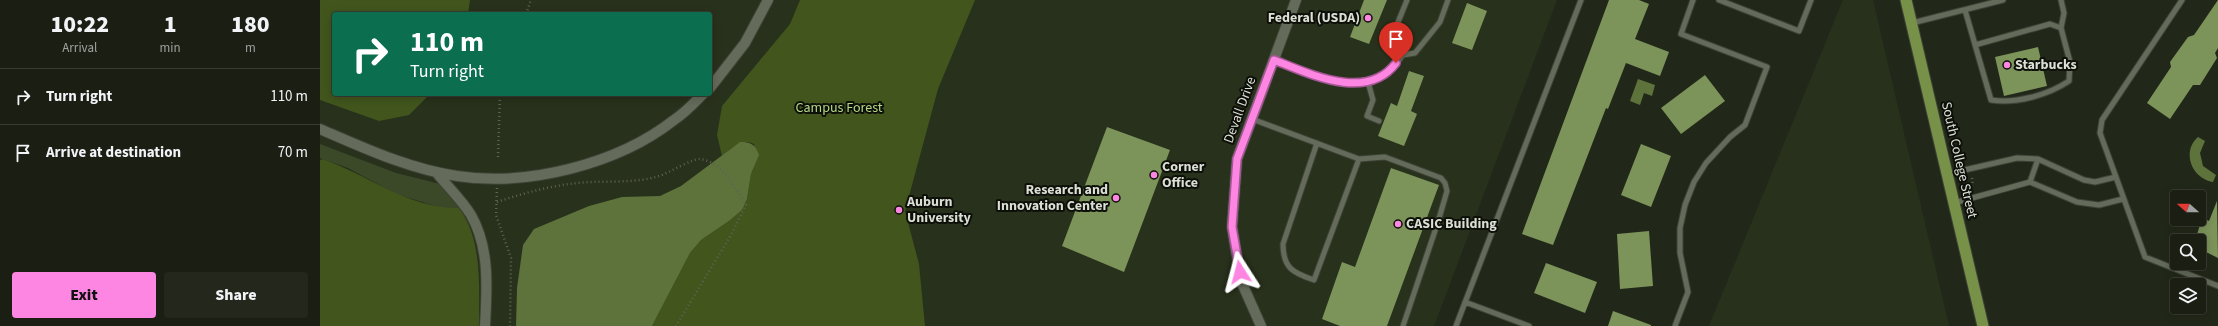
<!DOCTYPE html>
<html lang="en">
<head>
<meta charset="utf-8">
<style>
  body { margin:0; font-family:"Source Sans 3",sans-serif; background:#23271c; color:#f1f3f6; height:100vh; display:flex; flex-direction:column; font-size:15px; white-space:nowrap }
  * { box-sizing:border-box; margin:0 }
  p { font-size:13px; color:#9fa2a0 }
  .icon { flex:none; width:22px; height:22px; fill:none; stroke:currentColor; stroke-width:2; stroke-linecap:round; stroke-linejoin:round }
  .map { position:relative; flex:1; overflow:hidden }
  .drawer { display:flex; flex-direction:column; background:#1a1e13; width:320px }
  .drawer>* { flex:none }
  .banner { position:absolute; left:12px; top:12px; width:380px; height:84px; border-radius:4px; box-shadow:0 2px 10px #0003,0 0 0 1px #383c33; background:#0b6e4f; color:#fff; overflow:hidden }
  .needle { width:26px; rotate:291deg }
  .buttons { position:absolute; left:1850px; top:190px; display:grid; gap:8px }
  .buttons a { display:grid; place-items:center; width:36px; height:36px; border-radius:4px; background:#1a1e13; box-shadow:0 2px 10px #0003,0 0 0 1px #383c33; font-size:20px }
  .pin { position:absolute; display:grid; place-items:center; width:34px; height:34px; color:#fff; margin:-41px -17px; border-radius:50% 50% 50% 0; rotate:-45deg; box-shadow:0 0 4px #0007 }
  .pin .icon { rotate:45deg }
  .me { position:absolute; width:44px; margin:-22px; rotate:351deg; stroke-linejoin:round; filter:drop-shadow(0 0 3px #0008) }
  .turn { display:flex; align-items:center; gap:14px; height:84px; padding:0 12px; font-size:18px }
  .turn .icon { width:52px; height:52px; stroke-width:2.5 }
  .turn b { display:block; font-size:28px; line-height:34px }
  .eta { display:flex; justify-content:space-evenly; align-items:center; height:68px; text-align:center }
  .eta b { font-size:24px; font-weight:800; line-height:28px }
  .cta { display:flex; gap:8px; margin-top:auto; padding:8px 12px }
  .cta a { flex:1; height:46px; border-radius:4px; background:#fd86e2; color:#111; font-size:16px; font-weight:800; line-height:46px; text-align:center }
  .cta a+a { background:#23271c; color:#f1f3f6 }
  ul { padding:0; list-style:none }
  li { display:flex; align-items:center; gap:12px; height:56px; padding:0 12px; border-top:1px solid #383c33 }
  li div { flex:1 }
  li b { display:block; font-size:15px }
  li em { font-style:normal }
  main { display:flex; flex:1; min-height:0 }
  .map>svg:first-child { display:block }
</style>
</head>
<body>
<main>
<section class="drawer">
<div class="eta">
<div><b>10:22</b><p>Arrival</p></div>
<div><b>1</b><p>min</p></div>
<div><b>180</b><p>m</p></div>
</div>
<ul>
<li><svg class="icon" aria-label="right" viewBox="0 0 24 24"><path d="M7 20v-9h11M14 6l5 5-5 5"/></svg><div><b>Turn right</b></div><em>110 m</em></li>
<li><svg class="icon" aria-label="arrive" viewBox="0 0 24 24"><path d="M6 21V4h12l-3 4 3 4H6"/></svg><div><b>Arrive at destination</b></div><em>70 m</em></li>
</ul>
<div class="cta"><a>Exit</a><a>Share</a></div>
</section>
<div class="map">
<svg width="1898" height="326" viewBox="0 0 1898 326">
  <rect width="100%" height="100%" fill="#222819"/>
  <path fill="#28311b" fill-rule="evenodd" d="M0 0H1237L1114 326H0ZM14 14H390V94H14Z
    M1523 0H1553L1629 326H1389Z"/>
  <path fill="#3c4929" d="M0 144 76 173 124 185 139 208H122L76 194 28 168 0 158Z"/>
  <path fill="#41551d" d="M0 0H150L148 14H14V94H110L89 115 59 121 0 100Z
    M480 0H655L618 89 585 211 599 264 605 326H332L370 253 381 240 409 221 422 210 427 199 431 174 436 162 434 144C421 138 411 149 402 156L397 135 402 106 470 24Z
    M3 159C48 175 89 209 139 208 163 240 159 288 159 326H0V160Z"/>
  <path fill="#5d733b" d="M1318 79 1335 85 1332 96 1324 93 1320 105 1310 101Z
    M1878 137 1885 141 1880 153 1883 166 1896 175 1893 182C1872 179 1861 152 1878 137Z
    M420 142C431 142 435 144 439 155L431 174 427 199 422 210 409 221 381 240 370 253 332 326H196L197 288 203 245 214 229 269 206 302 197 340 196 361 186Z"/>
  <path fill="#7c935a" d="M1044 0H1067L1049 44 1030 37Z
    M1289 0H1319L1329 4 1315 39 1349 52 1340 76 1306 63 1288 109 1286 108 1233 245 1202 234Z
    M1898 0V48L1895 53 1897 58 1880 85H1873L1850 119 1827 103 1851 67 1850 62 1868 37 1874 35Z
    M1147 3 1167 11 1152 50 1132 43Z
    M1718 47 1727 86 1684 96 1675 57Z
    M1089 71 1104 76 1091 111 1097 114 1084 146 1058 136 1071 103 1077 106Z
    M1385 75 1405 101 1361 134 1341 108Z
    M787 127 850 150 804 272 742 246Z
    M1321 144 1351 156 1331 207 1301 195Z
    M1071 168 1119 185 1067 326H1020L1002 319 1022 262 1035 267Z
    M1897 201 1898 258 1886 252 1879 259V241H1875L1882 218 1889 221Z
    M1329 231 1333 286 1300 289 1297 234Z
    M1226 263 1277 282 1265 313 1214 293Z
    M1293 311 1331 325V326H1288Z"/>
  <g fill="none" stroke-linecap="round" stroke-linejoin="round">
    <g stroke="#3d4236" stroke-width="7">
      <path id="service" d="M1399 0 1479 31 1491 0
        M1862 0 1782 120 1780 133 1825 257 1898 286
        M1645 10 1671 100C1696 104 1728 95 1749 81L1750 62 1741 28 1744 13 1741 0
        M1592 23 1683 0
        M1655 45 1730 24 1741 28
        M1083 55 1072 37 1087 0
        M954 60C989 74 1034 96 1069 71 1074 68 1079 60 1083 55L1095 53 1120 22 1128 0
        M1048 82 1053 100 1047 116 1059 121
        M932 119 1039 159 1065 157 1121 178 1125 183 1127 191 1118 222 1083 326
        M997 143 963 244C963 268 973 273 994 280L1039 159
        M1627 174 1697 158 1718 159 1764 180 1775 182 1796 177
        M1710 182 1718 159
        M1634 203 1710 182 1757 202 1779 205 1803 199
        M1145 302 1209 326
        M1136 326 1261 0
        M1355 326 1368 292 1360 253V228L1365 205 1374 182 1386 163 1410 137 1425 125 1447 67 1361 34 1373 0"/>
    </g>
    <g stroke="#3d4236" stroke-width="12">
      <path id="minor" d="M390 88 425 43 448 0
        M0 129C44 148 89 169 137 176 207 187 298 164 354 120 365 113 374 103 383 94
        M116 172C127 186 142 200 151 215 170 248 167 289 165 326
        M941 326 921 281 912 227 917 159 976 0"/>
    </g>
    <g stroke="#3d4236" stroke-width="13">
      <path id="primary" d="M1586 0 1663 326"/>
    </g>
    <path stroke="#5e6356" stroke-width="2.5" stroke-dasharray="1 3" stroke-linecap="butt" d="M206 14 211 0
      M178 157 180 94
      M1652 178 1653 186
      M177 188 176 215 191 258 190 326
      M177 202C207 192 237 184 269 182 292 181 317 183 339 176 349 173 373 158 380 159 403 162 415 188 426 205L411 235 356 326"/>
    <use href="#service" stroke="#646b5a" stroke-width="5"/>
    <use href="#minor" stroke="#646b5a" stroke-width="10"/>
    <use href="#primary" stroke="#779148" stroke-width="11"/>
  </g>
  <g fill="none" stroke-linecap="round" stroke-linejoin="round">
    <g stroke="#a45793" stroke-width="10">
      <path id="route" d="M920 272 912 227 917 159 954 60C990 74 1047 102 1076 63"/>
    </g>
    <use href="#route" stroke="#fd86e2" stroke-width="7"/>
  </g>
  <g fill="#fd86e2" stroke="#0d1009" stroke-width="1.5">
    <circle cx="1048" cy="18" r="4"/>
    <circle cx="1687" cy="65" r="4"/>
    <circle cx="834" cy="175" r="4"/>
    <circle cx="796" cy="198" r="4"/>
    <circle cx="579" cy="210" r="4"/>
    <circle cx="1078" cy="224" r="4"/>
  </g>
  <g text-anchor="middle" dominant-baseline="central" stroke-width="4" stroke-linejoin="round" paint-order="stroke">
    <g font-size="14" font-weight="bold" fill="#dbdfd5" stroke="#0d1009" text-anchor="start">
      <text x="1040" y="18" text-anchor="end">Federal (USDA)</text>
      <text x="1695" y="65">Starbucks</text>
      <text x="842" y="167">Corner<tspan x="842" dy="16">Office</tspan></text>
      <text x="788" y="190" text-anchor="end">Research and<tspan x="788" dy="16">Innovation Center</tspan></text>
      <text x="587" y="202">Auburn<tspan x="587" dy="16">University</tspan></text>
      <text x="1086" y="224">CASIC Building</text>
    </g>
    <g font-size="14" fill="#b6d784" stroke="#0d1009">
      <text x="519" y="108">Campus Forest</text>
    </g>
    <g font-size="14" fill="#dbdfd5" stroke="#0d1009">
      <text transform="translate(920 110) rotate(-70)">Devall Drive</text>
      <text transform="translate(1639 160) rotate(77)">South College Street</text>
    </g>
  </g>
</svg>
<div class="buttons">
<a><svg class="needle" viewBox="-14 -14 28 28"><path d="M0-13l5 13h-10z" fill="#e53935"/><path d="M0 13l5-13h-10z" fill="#9fa2a0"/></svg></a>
<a><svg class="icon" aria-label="search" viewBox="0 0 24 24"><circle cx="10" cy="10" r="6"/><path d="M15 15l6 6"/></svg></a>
<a><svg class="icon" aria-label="layers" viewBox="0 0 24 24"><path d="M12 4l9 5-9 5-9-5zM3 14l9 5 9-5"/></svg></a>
</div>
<div class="pin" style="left:1076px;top:63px;background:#d93025"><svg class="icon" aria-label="arrive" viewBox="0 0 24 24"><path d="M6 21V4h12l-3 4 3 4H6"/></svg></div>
<svg class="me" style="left:920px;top:272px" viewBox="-20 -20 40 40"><path d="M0-17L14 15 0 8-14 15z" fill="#fd86e2" stroke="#fff" stroke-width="4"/></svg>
<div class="banner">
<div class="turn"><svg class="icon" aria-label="right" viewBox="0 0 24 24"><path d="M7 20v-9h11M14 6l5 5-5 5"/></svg><div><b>110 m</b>Turn right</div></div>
</div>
</div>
</main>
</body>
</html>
